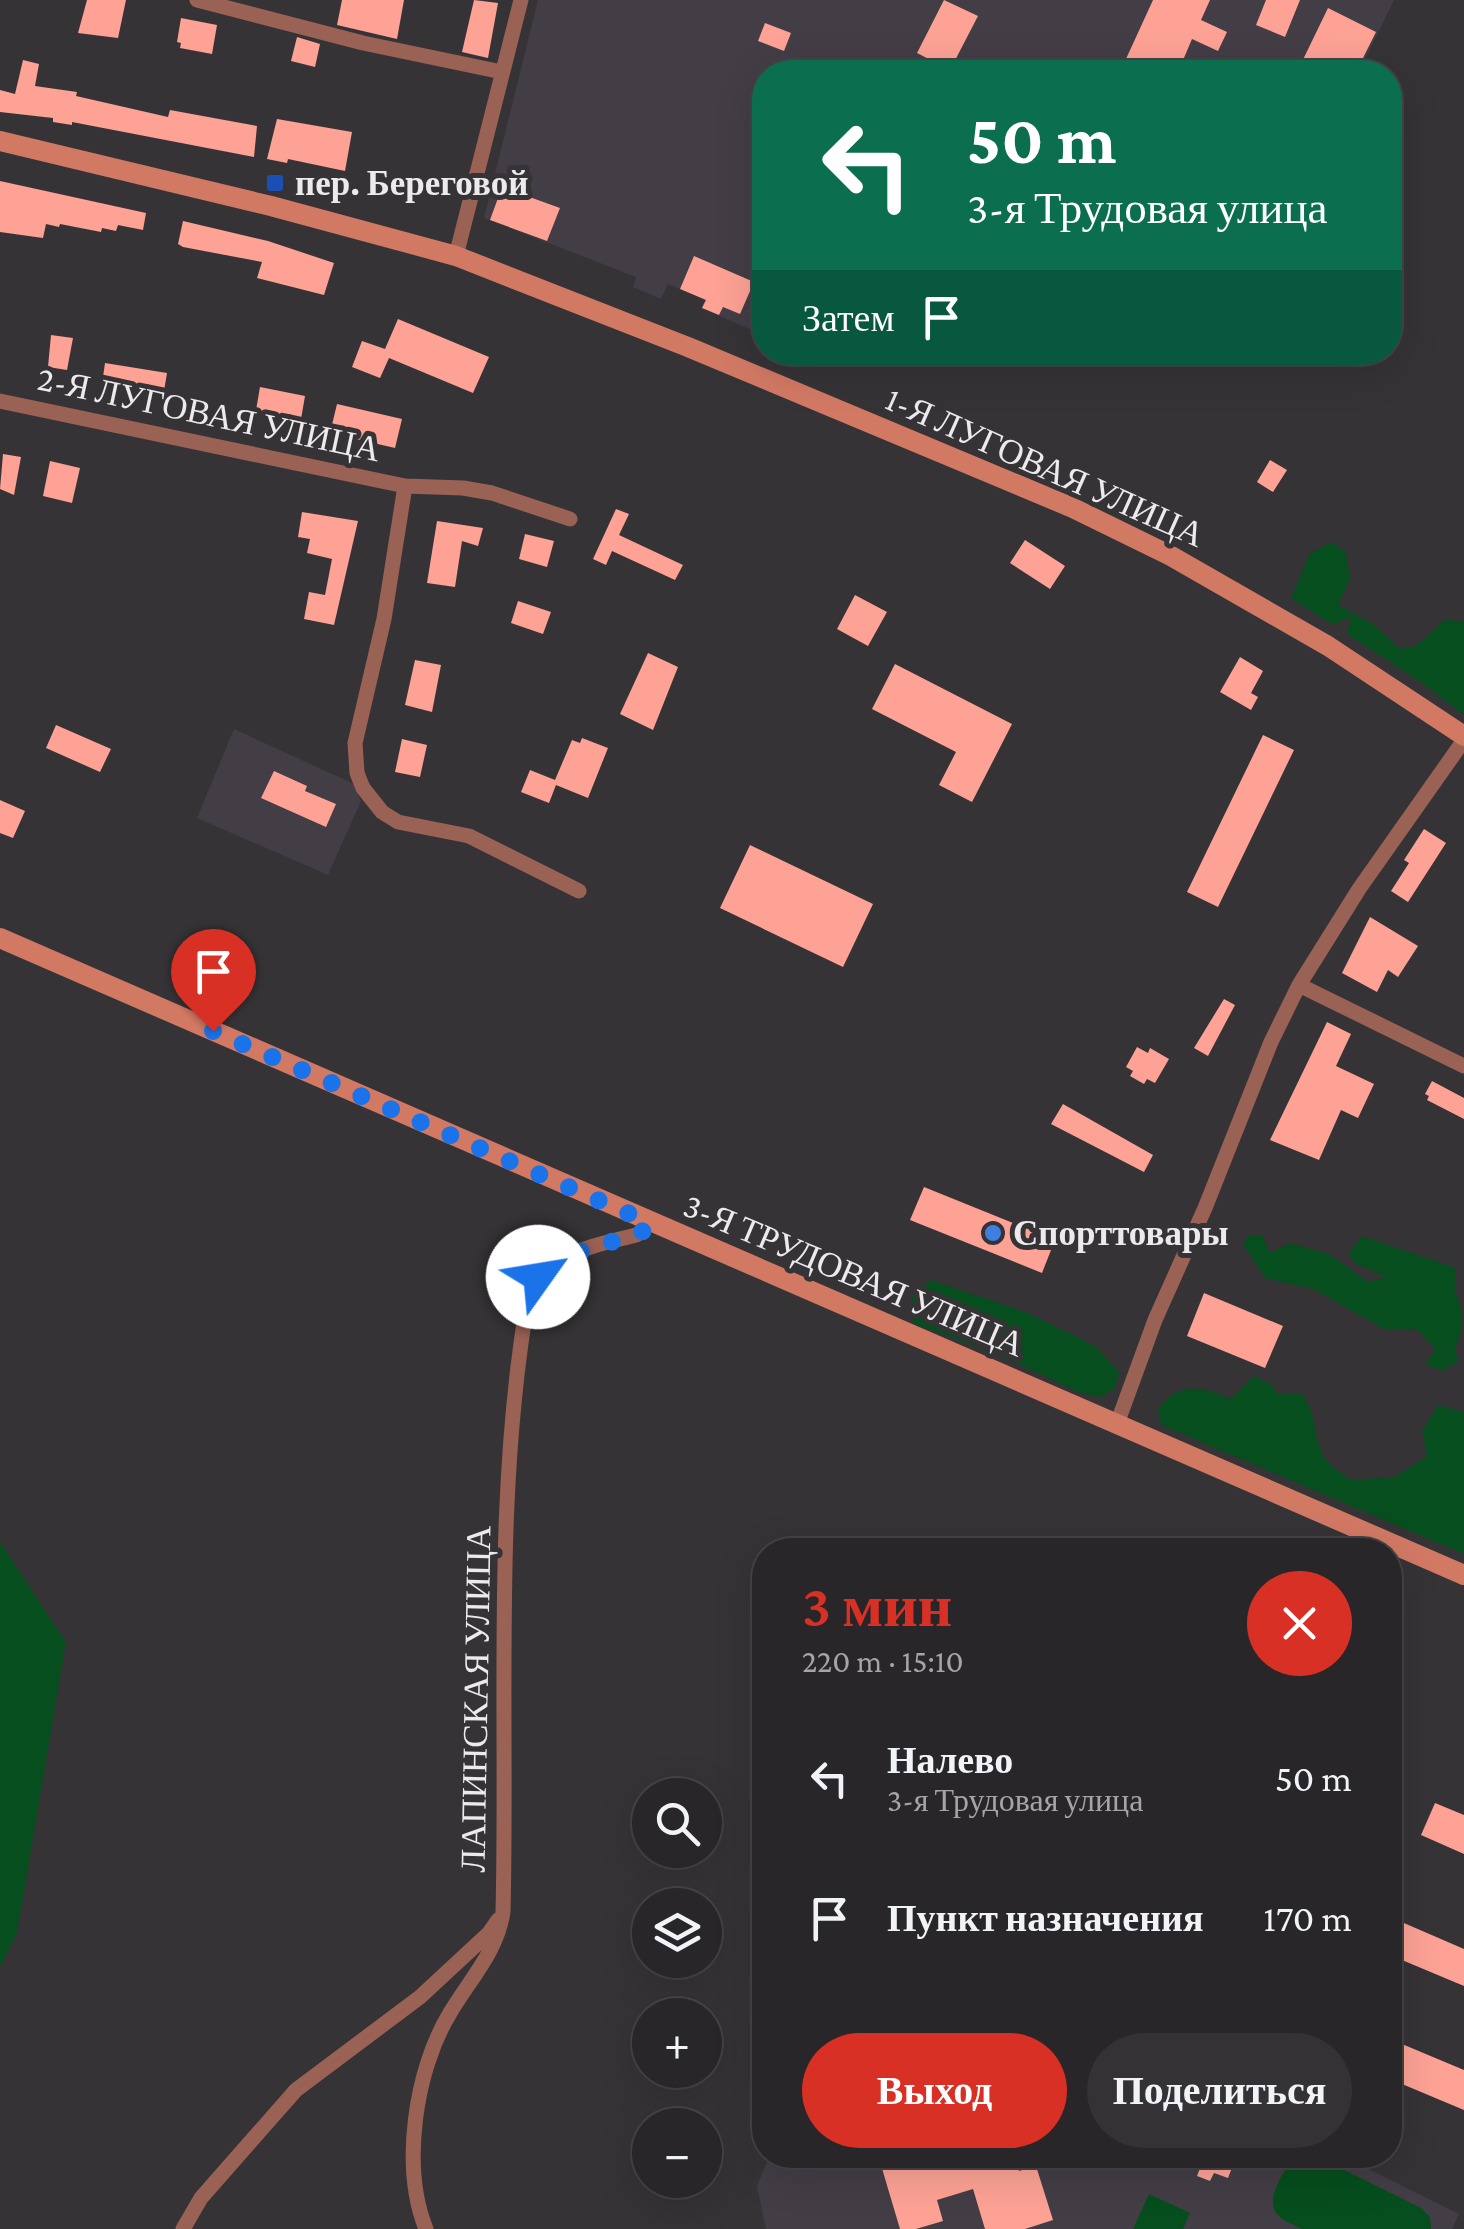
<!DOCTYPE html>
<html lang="ru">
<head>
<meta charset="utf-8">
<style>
  body { margin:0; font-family:"Crimson Pro",serif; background:#343235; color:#f1f3f6; height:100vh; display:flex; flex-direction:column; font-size:38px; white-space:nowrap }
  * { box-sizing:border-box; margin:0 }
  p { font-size:32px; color:#a5a5a8 }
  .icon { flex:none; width:55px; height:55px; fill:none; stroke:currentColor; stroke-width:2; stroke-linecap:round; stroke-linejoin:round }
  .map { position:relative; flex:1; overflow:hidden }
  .side { position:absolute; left:752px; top:1538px; width:650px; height:630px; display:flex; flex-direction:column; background:#282629; border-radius:40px; box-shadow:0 10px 40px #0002,0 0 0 2px #444346 }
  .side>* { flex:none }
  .guide { position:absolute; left:752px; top:60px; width:650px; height:305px; border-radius:40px; box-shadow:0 10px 40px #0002,0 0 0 2px #444346; background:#0b6e4f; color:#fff; overflow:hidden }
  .controls { position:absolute; left:632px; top:1778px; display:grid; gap:20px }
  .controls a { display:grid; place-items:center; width:90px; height:90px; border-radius:50%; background:#282629; box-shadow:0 10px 40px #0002,0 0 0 2px #444346; font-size:50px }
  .pin { position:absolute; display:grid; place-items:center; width:85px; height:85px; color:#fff; margin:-102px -42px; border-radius:50% 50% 50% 0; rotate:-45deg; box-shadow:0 0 10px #0007 }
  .pin .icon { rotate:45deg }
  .me { position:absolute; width:110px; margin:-55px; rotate:58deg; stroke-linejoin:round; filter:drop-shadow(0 0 8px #0008) }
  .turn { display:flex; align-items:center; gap:35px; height:210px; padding:0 50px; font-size:45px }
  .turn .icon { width:130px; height:130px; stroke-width:2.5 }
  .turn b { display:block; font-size:70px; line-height:85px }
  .then { display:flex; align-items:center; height:95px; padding:0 50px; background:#0003; gap:20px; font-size:38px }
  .round { display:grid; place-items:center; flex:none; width:105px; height:105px; border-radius:52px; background:#343235 }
  .headline { display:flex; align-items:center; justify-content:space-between; height:170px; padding:0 50px }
  h1 { font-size:60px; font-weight:600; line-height:75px; color:#d93025 }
  .cta { display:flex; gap:20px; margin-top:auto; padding:20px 50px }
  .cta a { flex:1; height:115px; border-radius:60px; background:#d93025; color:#fff; font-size:40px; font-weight:600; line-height:115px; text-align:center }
  .cta a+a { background:#343235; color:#f1f3f6 }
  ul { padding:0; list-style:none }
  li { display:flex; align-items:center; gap:30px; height:140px; padding:0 50px }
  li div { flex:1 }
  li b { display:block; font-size:38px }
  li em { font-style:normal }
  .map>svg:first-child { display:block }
</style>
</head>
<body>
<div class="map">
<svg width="1464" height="2229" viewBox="0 0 1464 2229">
  <rect width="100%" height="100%" fill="#363337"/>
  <path fill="#433d45" d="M538 0H1394L1359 72H765V336L702 308 705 299 680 289 668 284 661 299 633 287 636 277 484 218Z
    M234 729 354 784 361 801 328 875 197 818Z
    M770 2155H1340L1459 2214 1452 2229H766L757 2186Z"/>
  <path fill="#064e1d" d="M1332 542 1346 553 1350 578 1338 605 1373 624 1400 649 1416 646 1445 620 1464 621V715L1422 683 1347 634 1351 616 1333 625 1291 598 1310 553Z
    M1262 1235 1270 1253 1290 1243 1331 1255 1368 1282 1386 1277 1355 1263 1349 1253 1362 1236 1456 1268C1456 1276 1453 1286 1456 1293 1464 1313 1464 1330 1455 1348L1458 1362 1442 1371 1425 1363 1436 1350 1418 1330 1384 1329 1313 1289 1265 1278 1243 1244 1248 1236Z
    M931 1280 1028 1313 1095 1346 1119 1372 1115 1388 1100 1397 1080 1393 996 1353 914 1324 908 1308 914 1294Z
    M1253 1376 1271 1384 1277 1394H1302C1319 1416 1311 1435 1325 1458 1330 1467 1342 1473 1350 1480L1395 1477 1427 1456 1422 1431 1438 1405 1464 1412V1554L1161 1425 1158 1409C1179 1381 1201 1386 1231 1399Z
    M0 1542 66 1642 17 1933 0 1967Z
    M1298 2155H1314L1421 2208 1430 2217 1431 2229H1302C1293 2224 1278 2220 1274 2209 1268 2194 1287 2164 1298 2155Z
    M1149 2194 1190 2213 1183 2229H1133Z"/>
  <path fill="#fda295" d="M87 0H126L118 38 78 33Z
    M342 0H404L397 39 337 25Z
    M474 0 498 3 488 58 462 52Z
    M944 0 978 16 950 70 917 53Z
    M1153 0H1210L1201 20 1227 32 1218 51 1192 39 1178 72H1120Z
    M1266 0H1300L1285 37 1256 25Z
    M1328 8 1376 32 1356 72H1297Z
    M181 18 217 25 212 54 180 48 181 43 177 42Z
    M765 23 791 33 784 51 758 41Z
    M297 37 320 44 315 67 291 61Z
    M23 60 39 64 35 86 77 92 76 96 168 117 170 110 257 126 254 157 72 122V125L53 122V118L0 112V90L15 94Z
    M277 119 352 132 345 171 288 159 287 163 267 159Z
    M0 181 146 213 143 230 118 225 116 231 102 228 101 232 60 224 59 227 46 224 43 238 0 232Z
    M502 187 560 208 547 241 490 220Z
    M183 221 268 241 334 263 324 295 257 278 262 262 183 247 178 244Z
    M694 256 754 282 740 314 723 307 719 315 702 308 706 300 680 289Z
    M398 319 489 357 473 393 389 358 380 378 352 367 362 341 385 349Z
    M51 335 73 338 67 370 48 367Z
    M105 363 167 373 163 397 117 390 118 386 102 384Z
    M260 387 305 396 300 425 255 416Z
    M337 404 402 419 395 448 330 433Z
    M3 454 21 457 14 495 0 489Z
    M1270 460 1287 470 1273 492 1257 482Z
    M50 461 80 468 72 503 43 496Z
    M616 509 629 514 619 535 683 565 675 580 612 551 606 565 593 559Z
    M302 512 358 521 334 625 304 619 309 592 325 595 332 559 307 553 310 539 298 537Z
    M437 521 483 528 478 546 462 541 455 587 427 583Z
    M525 534 554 541 547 567 519 559Z
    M1025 540 1065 566 1050 589 1010 563Z
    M855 595 887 612 868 646 837 629Z
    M518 601 551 612 543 634 511 623Z
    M648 653 678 667 653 730 620 714Z
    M1240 657 1263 671 1251 693 1258 697 1251 710 1220 692Z
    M415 660 441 665 432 712 405 705Z
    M895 664 1012 724 972 802 939 785 956 752 872 709Z
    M56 725 111 749 100 772 46 748Z
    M1263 735 1294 750 1218 907 1187 892Z
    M582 738 608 748 588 798 556 785 549 803 521 792 530 770 555 780 572 740 580 743Z
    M402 739 427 745 420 777 395 772Z
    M274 771 307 786 305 791 336 804 326 827 261 798Z
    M0 800 25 811 13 838 0 833Z
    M1424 829 1446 843 1408 902 1391 891 1409 863 1404 860Z
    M750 845 873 904 843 967 720 908Z
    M1370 917 1418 946 1398 977 1388 970 1377 992 1342 973Z
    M1224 999 1235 1005 1208 1056 1194 1048Z
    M1327 1022 1351 1034 1336 1066 1374 1084 1358 1118 1341 1110 1319 1160 1270 1140Z
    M1137 1047 1148 1053 1150 1048 1169 1059 1155 1083 1147 1079 1144 1084 1130 1076 1133 1071 1126 1067Z
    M1432 1081 1464 1098V1119L1427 1100 1429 1096 1425 1094Z
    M1063 1104 1153 1155 1144 1172 1051 1124Z
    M924 1187 1055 1240 1042 1273 910 1220Z
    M1204 1293 1283 1326 1265 1368 1187 1336Z
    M1435 1803 1464 1815V1854L1421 1835Z
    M1390 1917 1464 1949V1986L1390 1955Z
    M1390 2039 1464 2070V2110L1390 2079Z
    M878 2155H1014L1019 2171 1036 2166 1053 2220 1025 2229H985L973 2189 937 2200 943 2221 916 2229H900Z
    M1205 2155H1237L1228 2178 1214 2173 1210 2181 1197 2176Z"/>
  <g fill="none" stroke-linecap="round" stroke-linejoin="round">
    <path stroke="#9a6254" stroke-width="15" d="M197 0 363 43 502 72
      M456 256 521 0
      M0 401 405 486 463 488 492 493 570 519
      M405 486 384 619 355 743 357 773 363 788 382 812 398 822 469 836 579 891
      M1299 985 1464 1066
      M1117 1424 1155 1320 1205 1208 1271 1042 1299 985 1359 889 1464 740
      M183 2229 201 2198 296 2090 420 1997 489 1933 498 1920
      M426 2229C401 2167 415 2070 450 2013 470 1979 497 1952 503 1912 508 1708 493 1500 528 1298 545 1253 594 1246 636 1235L642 1232 648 1223"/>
    <path stroke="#d27964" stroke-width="20" d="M0 141 271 206 456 256 688 347 1073 508 1171 556 1328 646 1464 736
      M0 938 1464 1575"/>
  </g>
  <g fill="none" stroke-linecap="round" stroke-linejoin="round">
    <path stroke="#1a73e8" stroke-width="18" stroke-dasharray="0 32.4" d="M213 1031 648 1222 642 1232 636 1234 561 1258 538 1277"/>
  </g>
  <rect fill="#1a4fb4" stroke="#363337" stroke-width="4" x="265" y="173" width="20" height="20" rx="5"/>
  <circle fill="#3f7fe0" stroke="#363337" stroke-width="4" cx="993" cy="1233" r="10"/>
  <g text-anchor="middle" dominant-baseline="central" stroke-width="10" stroke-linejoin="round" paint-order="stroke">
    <g font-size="35" font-weight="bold" fill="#eceaed" stroke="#363337" text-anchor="start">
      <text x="295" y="183">пер. Береговой</text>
      <text x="1013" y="1233">Спорттовары</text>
    </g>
    <g font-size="35" fill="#eceaed" stroke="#363337">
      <text transform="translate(209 414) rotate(12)">2-Я ЛУГОВАЯ УЛИЦА</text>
      <text transform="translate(1045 467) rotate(24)">1-Я ЛУГОВАЯ УЛИЦА</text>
      <text transform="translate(854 1275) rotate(23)">3-Я ТРУДОВАЯ УЛИЦА</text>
      <text transform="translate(476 1699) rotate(-89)">ЛАПИНСКАЯ УЛИЦА</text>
    </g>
  </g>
</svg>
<div class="controls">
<a><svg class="icon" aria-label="search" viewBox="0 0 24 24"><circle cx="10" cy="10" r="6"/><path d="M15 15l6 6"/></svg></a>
<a><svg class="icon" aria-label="layers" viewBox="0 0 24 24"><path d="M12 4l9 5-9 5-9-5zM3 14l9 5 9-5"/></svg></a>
<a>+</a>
<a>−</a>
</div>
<div class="pin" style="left:213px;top:1031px;background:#d93025"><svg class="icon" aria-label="arrive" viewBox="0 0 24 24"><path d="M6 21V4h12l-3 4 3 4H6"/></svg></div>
<svg class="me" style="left:538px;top:1277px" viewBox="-20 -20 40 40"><circle r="19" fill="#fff"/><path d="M0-13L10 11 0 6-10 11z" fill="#1a73e8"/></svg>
<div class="guide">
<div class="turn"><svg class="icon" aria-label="left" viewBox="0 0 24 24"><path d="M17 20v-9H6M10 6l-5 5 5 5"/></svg><div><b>50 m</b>3-я Трудовая улица</div></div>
<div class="then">Затем<svg class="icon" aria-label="arrive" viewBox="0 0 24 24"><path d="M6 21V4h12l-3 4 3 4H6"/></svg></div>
</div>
<section class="side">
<div class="headline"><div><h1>3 мин</h1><p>220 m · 15:10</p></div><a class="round" style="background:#d93025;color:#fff"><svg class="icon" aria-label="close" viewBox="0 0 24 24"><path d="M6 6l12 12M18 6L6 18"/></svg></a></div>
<ul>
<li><svg class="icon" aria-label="left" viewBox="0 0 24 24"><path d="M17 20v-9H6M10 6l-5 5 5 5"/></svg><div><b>Налево</b><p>3-я Трудовая улица</p></div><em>50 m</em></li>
<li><svg class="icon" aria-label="arrive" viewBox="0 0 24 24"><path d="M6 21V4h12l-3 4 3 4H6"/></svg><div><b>Пункт назначения</b></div><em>170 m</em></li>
</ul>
<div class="cta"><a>Выход</a><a>Поделиться</a></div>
</section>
</div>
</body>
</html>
